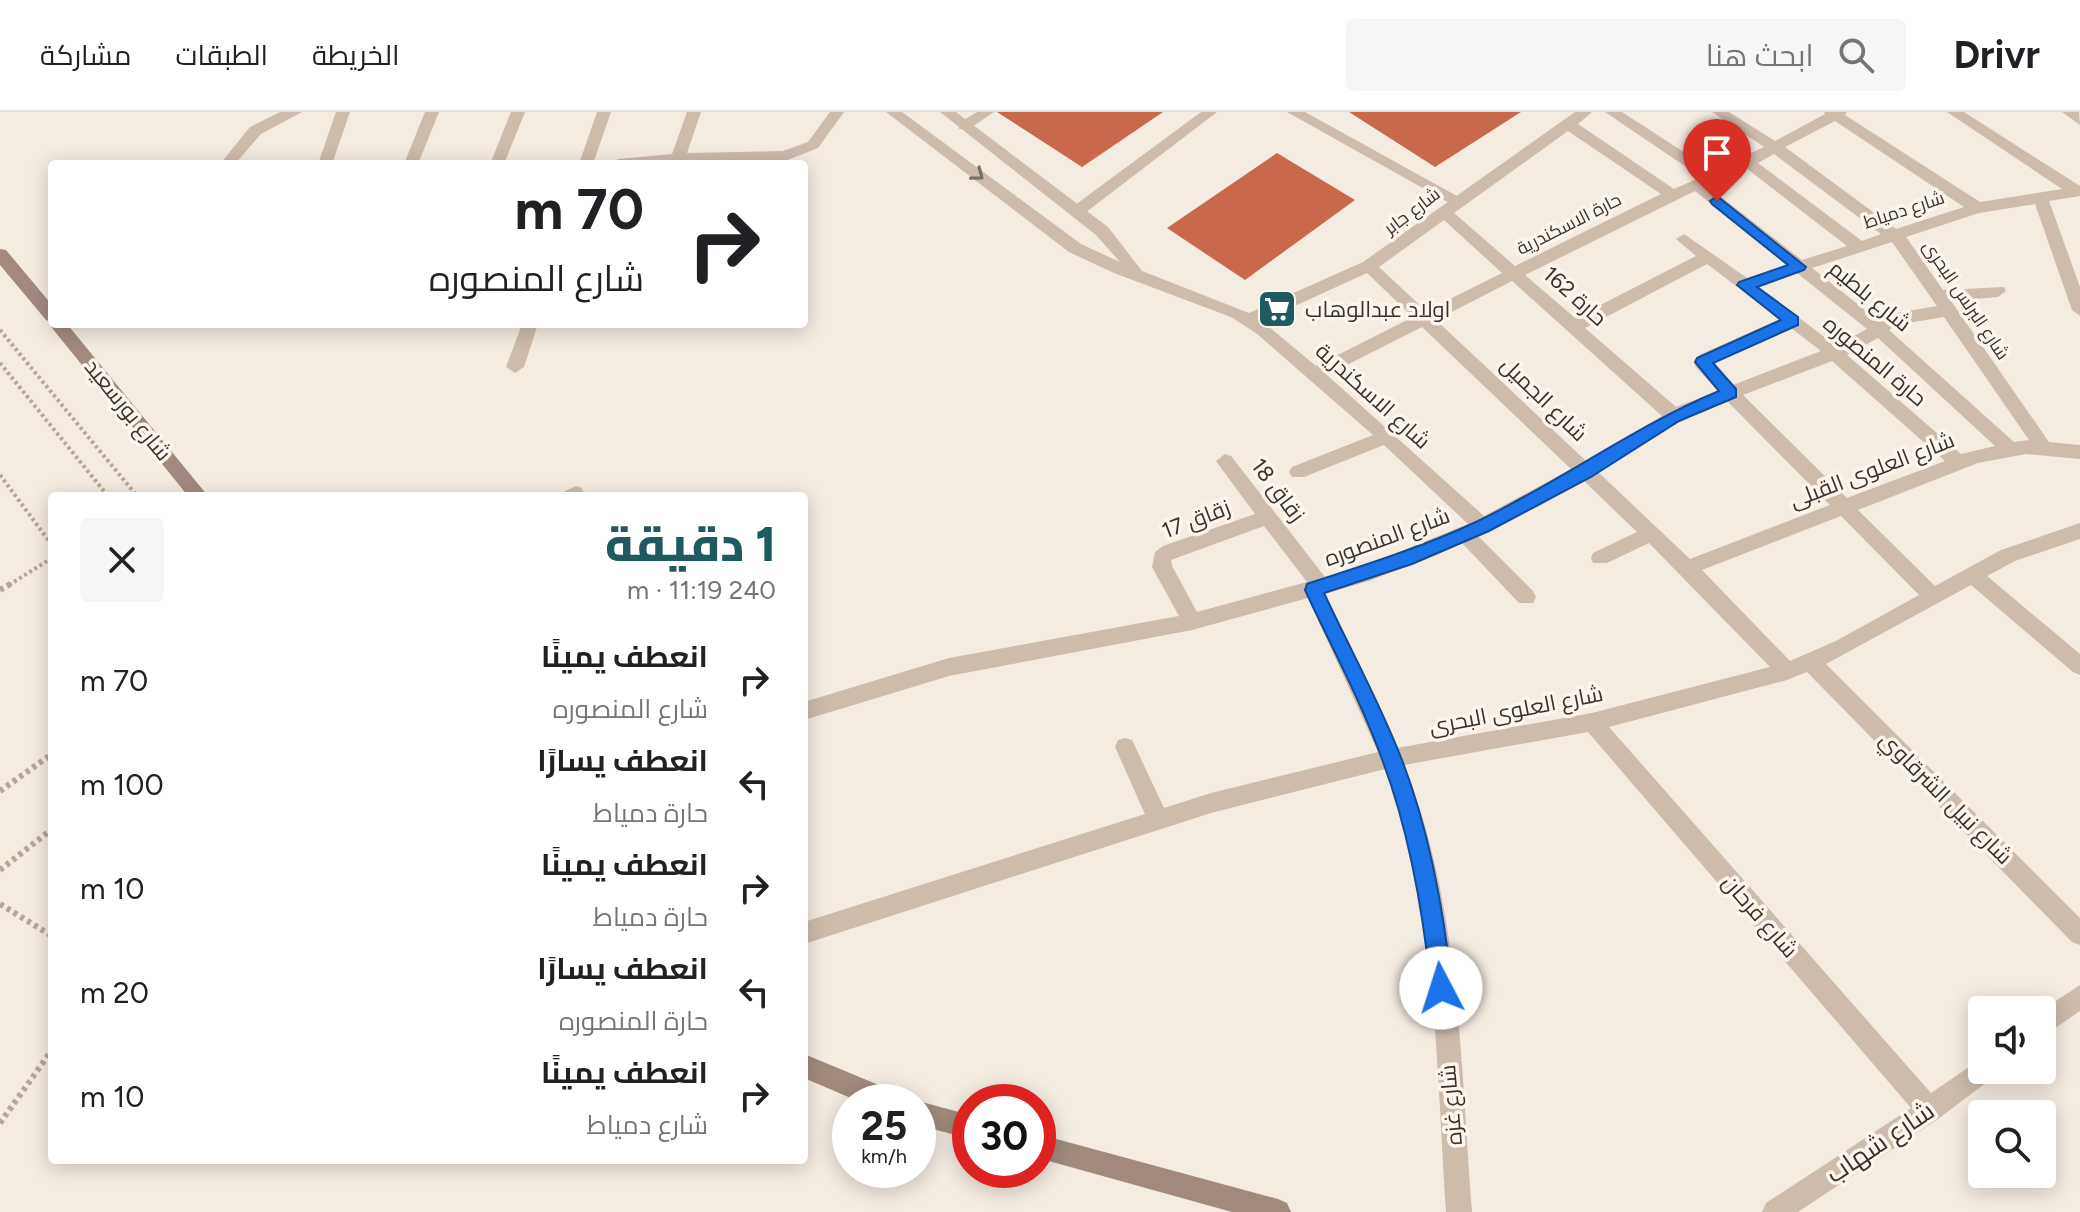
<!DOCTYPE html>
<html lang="ar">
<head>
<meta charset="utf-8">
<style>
  body { margin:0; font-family:Figtree,Cairo,sans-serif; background:#f6f6f6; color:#202124; direction:rtl; height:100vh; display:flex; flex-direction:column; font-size:30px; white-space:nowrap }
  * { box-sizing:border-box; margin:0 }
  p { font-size:26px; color:#757577 }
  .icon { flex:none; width:44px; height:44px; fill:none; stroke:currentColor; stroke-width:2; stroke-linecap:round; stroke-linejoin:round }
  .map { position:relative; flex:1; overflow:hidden; direction:ltr }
  .drawer { position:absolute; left:48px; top:380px; width:760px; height:672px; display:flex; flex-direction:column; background:#fff; border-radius:8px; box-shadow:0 4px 20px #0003; direction:rtl }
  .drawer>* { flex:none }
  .top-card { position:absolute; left:48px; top:48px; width:760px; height:168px; border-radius:8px; box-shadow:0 4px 20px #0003; direction:rtl; background:#fff; color:#202124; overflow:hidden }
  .fabs { position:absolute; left:1968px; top:884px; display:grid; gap:16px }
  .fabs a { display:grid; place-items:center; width:88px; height:88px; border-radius:8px; background:#fff; box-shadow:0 4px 20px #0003; font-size:40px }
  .speed { position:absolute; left:832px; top:972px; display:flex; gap:16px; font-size:40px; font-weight:700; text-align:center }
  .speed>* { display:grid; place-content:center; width:104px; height:104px; border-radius:50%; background:#fff; box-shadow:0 4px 20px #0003; line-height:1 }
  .speed small { font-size:20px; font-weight:400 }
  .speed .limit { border:12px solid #d22; background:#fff; color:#111 }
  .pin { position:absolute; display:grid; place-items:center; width:68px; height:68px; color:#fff; margin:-82px -34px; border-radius:50% 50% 50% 0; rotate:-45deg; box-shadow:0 0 8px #0007 }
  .pin .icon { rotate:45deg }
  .me { position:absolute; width:88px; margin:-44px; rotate:355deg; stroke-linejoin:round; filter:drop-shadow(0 0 6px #0008) }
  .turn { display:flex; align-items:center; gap:28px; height:168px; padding:0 32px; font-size:36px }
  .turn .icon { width:104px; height:104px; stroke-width:2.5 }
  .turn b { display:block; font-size:56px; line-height:68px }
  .round { display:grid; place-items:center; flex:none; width:84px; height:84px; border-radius:8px; background:#f6f6f6 }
  .overview { display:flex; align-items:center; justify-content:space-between; height:136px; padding:0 32px }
  h1 { font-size:48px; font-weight:800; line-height:60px; color:#1f5a5e }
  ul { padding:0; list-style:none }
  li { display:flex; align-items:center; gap:24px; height:104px; padding:0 32px }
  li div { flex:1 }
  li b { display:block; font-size:30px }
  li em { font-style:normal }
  header { display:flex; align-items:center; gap:48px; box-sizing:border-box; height:112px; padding:0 40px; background:#fff; border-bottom:2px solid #e0e0e0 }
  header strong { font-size:38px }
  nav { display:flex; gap:44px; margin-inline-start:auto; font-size:28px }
  .search { width:560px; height:72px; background:#f6f6f6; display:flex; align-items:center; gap:20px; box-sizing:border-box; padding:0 28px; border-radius:8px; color:#757577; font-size:30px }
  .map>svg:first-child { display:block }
</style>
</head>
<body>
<header>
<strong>Drivr</strong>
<div class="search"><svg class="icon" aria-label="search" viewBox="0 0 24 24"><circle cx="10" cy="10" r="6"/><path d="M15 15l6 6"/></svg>ابحث هنا</div>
<nav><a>الخريطة</a><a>الطبقات</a><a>مشاركة</a></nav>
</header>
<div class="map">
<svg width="2080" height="1100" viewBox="0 0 2080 1100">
  <rect width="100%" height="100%" fill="#f4ebe1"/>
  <path fill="#c8694b" d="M997 0H1163L1082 55Z
    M1349 0H1521L1435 55Z
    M1277 41 1355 88 1245 168 1167 116Z"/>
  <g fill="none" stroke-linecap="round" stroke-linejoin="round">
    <path stroke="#b9a596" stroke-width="4" stroke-dasharray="3 3" stroke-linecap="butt" d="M0 218 137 384
      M0 251 108 384
      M0 363 52 433
      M9 473 52 446"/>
    <path stroke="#b9a596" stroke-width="6" stroke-dasharray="4 4" stroke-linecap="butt" d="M0 478 12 471
      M0 679 52 642
      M0 758 52 717
      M0 792 52 824
      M0 1011 52 938"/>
    <path fill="#cdbbac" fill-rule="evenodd" d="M977 0H994L969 17H959V11Z
      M1201 0H1217L1081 104H1071V96Z
      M1287 0H1305L1466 89 1458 94 1453 93Z
      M576 374 582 376 584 384H562L565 379Z"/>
    <path fill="#cdbbac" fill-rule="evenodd" d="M280 0H302L261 22 235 52H220L250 15Z
      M336 0H350L332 52H318Z
      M425 0H439L418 52H404Z
      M511 0H525L504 52H490Z
      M597 0H611L593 52H579Z
      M687 0H701L687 41 783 39 808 30 830 0H844L818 36 785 49 611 52 618 47 672 42Z
      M886 0H902L1081 132 1120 150 1096 123 940 0H956L1108 115 1142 159 1249 201 1363 150 1575 0H1592L1578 12 1674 77 1701 65 1605 0H1622L1713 59 1764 35 1712 0H1729L1775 29 1825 2 1824 0H1847L1845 3 1980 90 2062 77 1947 0H1964L2080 74V84L2049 89 2080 175V204L2072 198 2035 92 1979 101 1906 125 1943 178 2004 175 2006 179 1998 185 1951 189 2049 330 2080 333V347L2026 342 1978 351 1858 398 1935 474 2001 438 2080 411V427L2015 449 1987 464 2080 542V563L2073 560 1971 473 1826 552 2080 806V833L2072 830 1807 560 1787 568 1609 615 1931 981 1982 946V958H1994L1991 967 1938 1007 1798 1100H1762L1766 1091 1911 996 1588 620 1404 653C1461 794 1460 951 1472 1100H1446C1436 952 1437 798 1385 657L1211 701 804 832V810L1145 702 1115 635 1118 628 1125 626 1132 628 1164 696 1211 681 1378 640 1308 486 1192 518 949 564 804 608V590L949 546 1179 504 1152 455 1155 440 1163 434 1255 402 1216 349 1225 342 1231 344 1325 465 1362 455 1468 412 1384 333 1304 365H1292L1289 360 1292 355 1373 323 1256 221 1231 205 1114 161 1069 140ZM1835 9 1964 95 1896 117 1785 35ZM1568 19 1661 82 1515 154 1454 101ZM1774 42 1881 122 1862 129 1758 51ZM1746 56 1847 134 1802 148 1707 74ZM1695 79 1787 153 1747 166 1684 122 1676 127 1696 144 1575 206 1525 163ZM1444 108 1502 161 1426 199 1379 155ZM1892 130 1937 194 1891 202 1879 209 1812 156ZM1707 152 1780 207 1699 243 1695 254 1718 279 1676 295 1585 216ZM1367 161 1413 205 1316 254 1262 209ZM1797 161 1867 217 1836 234 1758 174ZM1512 169 1662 304 1586 349 1436 208ZM1944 205 2029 328 2014 330 1889 218 1896 213ZM1422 215 1571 357 1484 404 1327 263ZM1791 216 1821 239 1733 273 1712 252ZM1878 226 1995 334 1961 342 1847 243ZM1832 249 1945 349 1847 386 1743 283ZM1727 289 1830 393 1690 447 1597 359 1688 305ZM1583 368 1637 420 1593 441 1591 446 1593 451H1607L1649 431 1770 555 1592 601 1397 636 1325 482 1372 468 1462 431 1519 491H1533L1536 485 1533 479 1478 424 1539 394ZM1841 404 1919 483 1836 529 1790 549 1702 458ZM1264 414 1307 470 1197 500 1172 454 1171 448Z
      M2062 0H2079L2080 13Z
      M522 212H538L524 255 515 261 506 255Z
      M2080 873V899L2042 925V898Z"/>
    <path fill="#a18a7d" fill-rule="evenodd" d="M0 137 6 138 52 193V212H67L208 384H188L52 216 51 210 46 208 0 153Z
      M804 942 898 981 901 990H860L804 966Z
      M918 989 970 1003V1027L918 1013V990H915Z
      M1038 1022 1278 1087 1287 1091 1291 1100H1232L1038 1046Z"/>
  </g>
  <defs><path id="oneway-chevron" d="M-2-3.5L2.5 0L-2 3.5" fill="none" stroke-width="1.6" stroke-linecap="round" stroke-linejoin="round" transform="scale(2)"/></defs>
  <use stroke="#7d6f65" href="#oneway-chevron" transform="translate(978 63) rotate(37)"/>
  <path fill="#1a73e8" stroke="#114b97" stroke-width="2" d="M1717 84 1806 155 1804 158 1757 175 1798 205V213L1713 251 1736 277V285L1679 309 1591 365 1489 419 1412 452 1324 481C1350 537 1380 591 1402 648 1430 721 1444 799 1452 876L1449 883 1441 886 1434 883 1431 876C1423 799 1410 722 1383 650 1362 591 1331 534 1305 478L1307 472C1365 453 1423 435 1478 409 1561 369 1635 314 1719 279L1695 250 1697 246 1781 208 1737 173 1739 170 1788 153 1712 92 1710 89Z"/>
  <defs>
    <g id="supermarket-square" transform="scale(2)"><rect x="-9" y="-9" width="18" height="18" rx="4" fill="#1f5a5e" stroke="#fbf5ee"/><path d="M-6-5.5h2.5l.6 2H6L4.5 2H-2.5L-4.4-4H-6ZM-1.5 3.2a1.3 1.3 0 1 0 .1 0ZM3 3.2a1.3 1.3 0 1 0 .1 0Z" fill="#fff"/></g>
  </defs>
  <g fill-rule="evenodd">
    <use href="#supermarket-square" x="1277" y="197"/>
  </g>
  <g text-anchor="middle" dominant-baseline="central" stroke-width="7" stroke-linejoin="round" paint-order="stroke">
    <g font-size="18" fill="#3b302b" stroke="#fbf5ee">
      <text transform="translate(1904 98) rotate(-18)">شارع دمياط</text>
      <text transform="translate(1412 99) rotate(-37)">شارع جابر</text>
      <text transform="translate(1569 112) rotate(-27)">حارة الاسكندرية</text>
      <text transform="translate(1966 188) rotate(56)">شارع البرلس البحرى</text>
    </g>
    <g font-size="22" fill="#3b302b" stroke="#fbf5ee">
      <text transform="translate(1575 184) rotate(42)">حارة 162</text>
      <text transform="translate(1870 184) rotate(39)">شارع بلطيم</text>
      <text transform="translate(1875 249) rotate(40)">حارة المنصوره</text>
      <text transform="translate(1373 284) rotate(42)">شارع الاسكندرية</text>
      <text transform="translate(1544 287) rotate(44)">شارع الجميل</text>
      <text transform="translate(128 298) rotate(51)">شارع بورسعيد</text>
      <text transform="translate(1872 358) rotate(-21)">شارع العلوى القبلى</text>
      <text transform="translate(1278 378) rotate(53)">زقاق 18</text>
      <text transform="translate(1196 407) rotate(-21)">زقاق 17</text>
      <text transform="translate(1387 425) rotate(-20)">شارع المنصوره</text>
      <text transform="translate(1516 598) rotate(-11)">شارع العلوى البحرى</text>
      <text transform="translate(1946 686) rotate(45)">شارع نبيل الشرقاوي</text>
      <text transform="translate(1760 804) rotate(49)">شارع فرحان</text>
      <text transform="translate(1451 993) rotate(-95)">شارع غزه</text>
    </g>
    <g font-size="22" fill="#3b302b" stroke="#fbf5ee" text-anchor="start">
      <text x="1305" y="197">اولاد عبدالوهاب</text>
    </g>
    <g font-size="26" fill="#3b302b" stroke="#fbf5ee">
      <text transform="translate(1880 1030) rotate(-34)">شارع شهاب</text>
    </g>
  </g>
</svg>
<div class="fabs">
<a><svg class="icon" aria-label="sound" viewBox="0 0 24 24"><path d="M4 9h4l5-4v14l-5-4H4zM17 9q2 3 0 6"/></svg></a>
<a><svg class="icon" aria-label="search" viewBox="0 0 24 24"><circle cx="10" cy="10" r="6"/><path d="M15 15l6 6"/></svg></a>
</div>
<div class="speed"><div>25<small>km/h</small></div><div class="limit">30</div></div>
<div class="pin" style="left:1717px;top:89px;background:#d93025"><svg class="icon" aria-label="arrive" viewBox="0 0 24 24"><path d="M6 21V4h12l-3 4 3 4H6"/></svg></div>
<svg class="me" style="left:1441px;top:876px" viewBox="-20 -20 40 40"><circle r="19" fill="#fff"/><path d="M0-13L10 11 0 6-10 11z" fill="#1a73e8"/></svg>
<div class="top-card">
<div class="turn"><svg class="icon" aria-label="right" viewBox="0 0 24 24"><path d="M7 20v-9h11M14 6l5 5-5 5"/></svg><div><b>70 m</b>شارع المنصوره</div></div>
</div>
<section class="drawer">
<div class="overview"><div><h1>1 دقيقة</h1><p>240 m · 11:19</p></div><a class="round"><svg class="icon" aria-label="close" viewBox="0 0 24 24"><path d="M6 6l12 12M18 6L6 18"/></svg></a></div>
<ul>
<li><svg class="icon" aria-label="right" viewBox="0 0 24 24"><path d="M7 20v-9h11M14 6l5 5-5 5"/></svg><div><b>انعطف يمينًا</b><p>شارع المنصوره</p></div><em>70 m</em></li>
<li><svg class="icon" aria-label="left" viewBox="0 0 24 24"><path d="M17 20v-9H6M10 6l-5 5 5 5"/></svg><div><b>انعطف يسارًا</b><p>حارة دمياط</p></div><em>100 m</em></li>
<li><svg class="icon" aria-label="right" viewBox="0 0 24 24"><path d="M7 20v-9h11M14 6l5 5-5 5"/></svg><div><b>انعطف يمينًا</b><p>حارة دمياط</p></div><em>10 m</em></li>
<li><svg class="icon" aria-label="left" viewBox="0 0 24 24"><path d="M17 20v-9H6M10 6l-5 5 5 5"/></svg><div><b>انعطف يسارًا</b><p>حارة المنصوره</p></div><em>20 m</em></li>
<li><svg class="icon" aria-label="right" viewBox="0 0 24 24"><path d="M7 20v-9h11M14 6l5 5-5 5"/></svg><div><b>انعطف يمينًا</b><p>شارع دمياط</p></div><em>10 m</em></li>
</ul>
</section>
</div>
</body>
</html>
